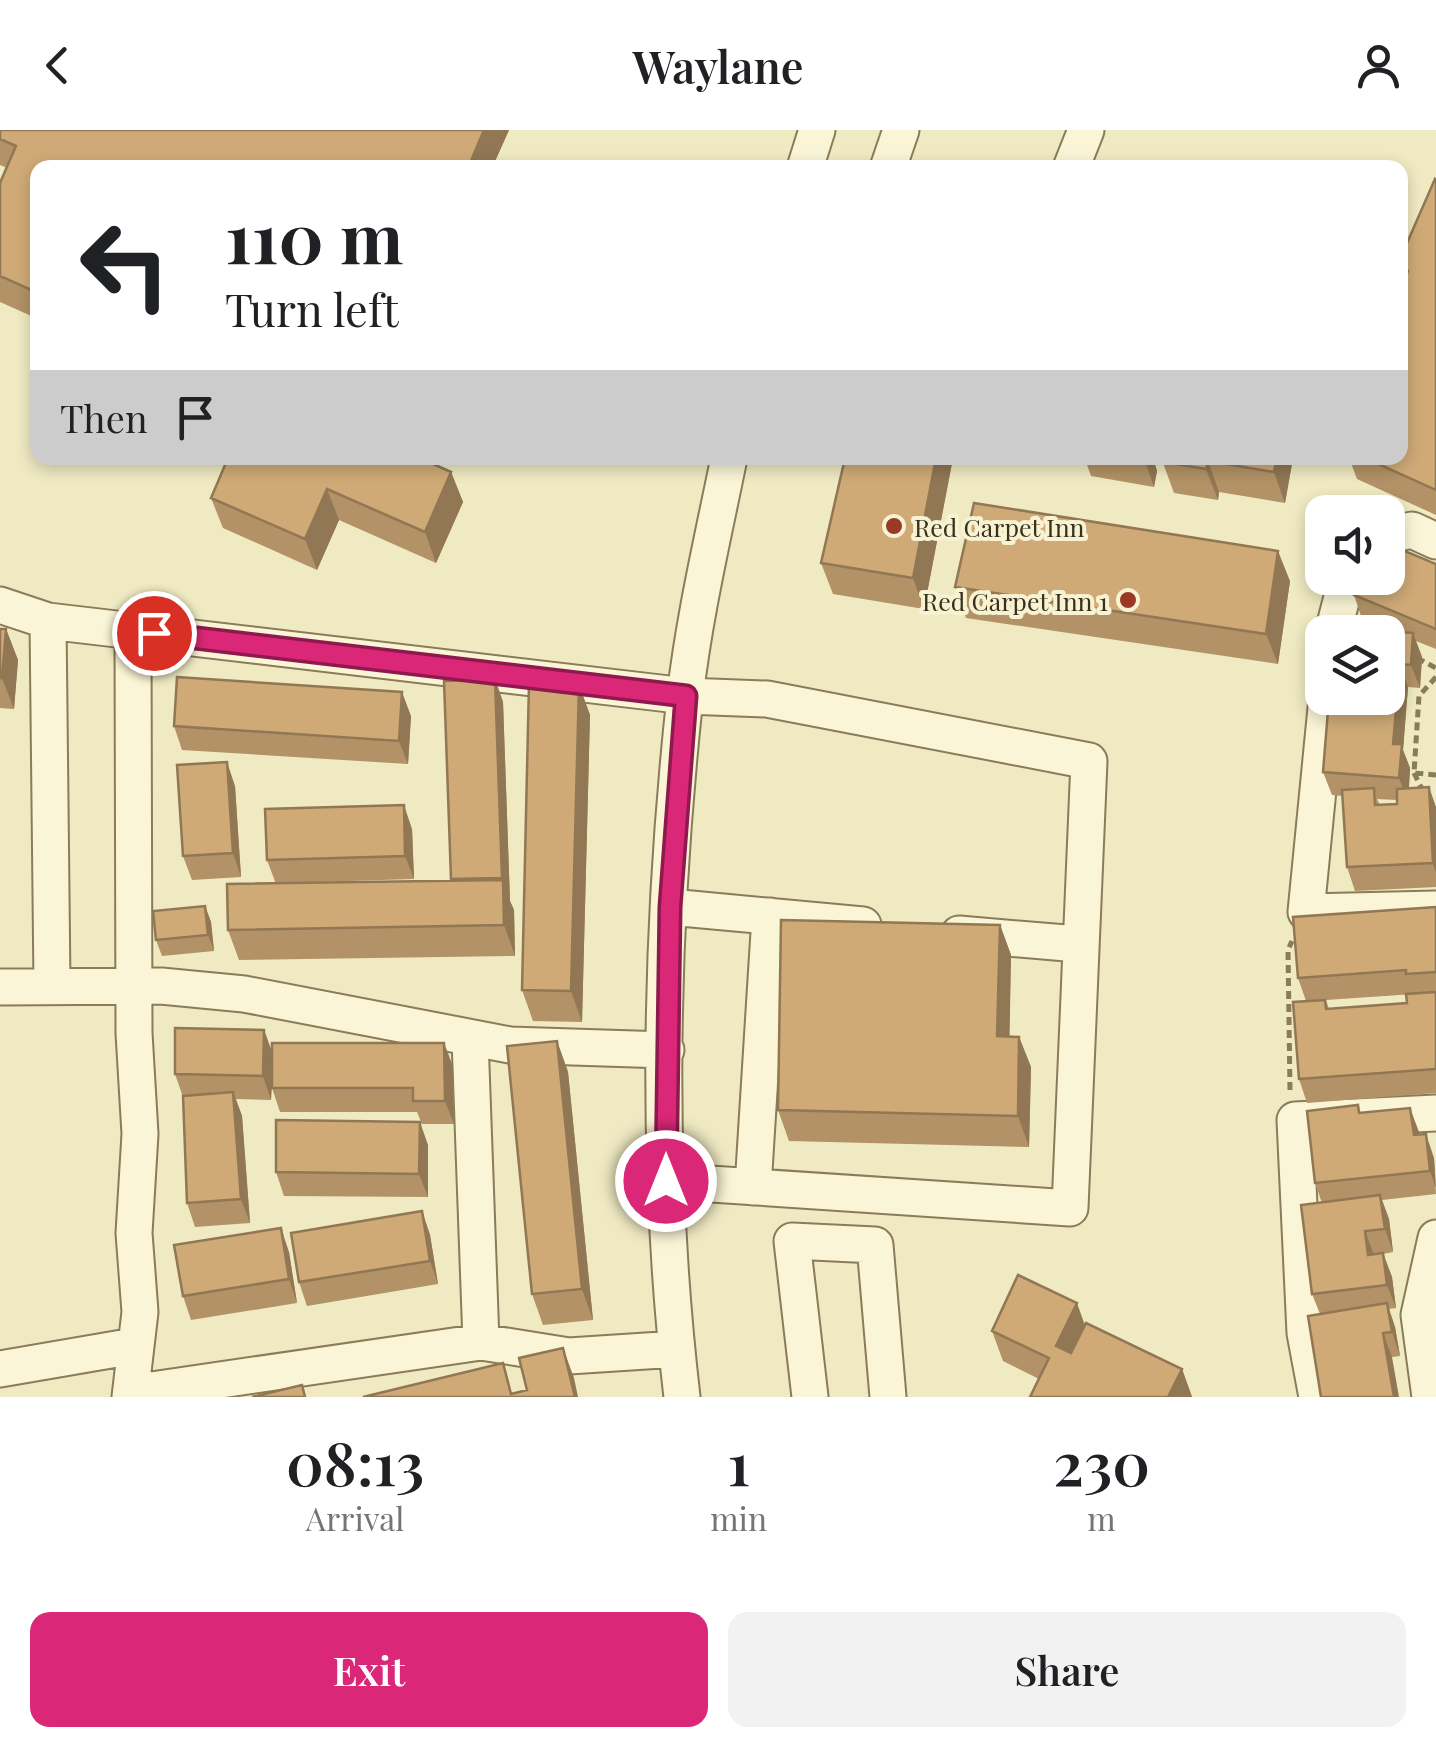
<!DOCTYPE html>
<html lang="en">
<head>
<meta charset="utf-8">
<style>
  body { margin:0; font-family:"Playfair Display",serif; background:#f2f2f2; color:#202124; height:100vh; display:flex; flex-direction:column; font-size:38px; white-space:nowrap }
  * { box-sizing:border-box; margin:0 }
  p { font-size:32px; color:#757577 }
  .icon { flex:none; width:55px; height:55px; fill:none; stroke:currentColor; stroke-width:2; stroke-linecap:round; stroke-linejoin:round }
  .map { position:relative; height:1267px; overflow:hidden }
  .drawer { display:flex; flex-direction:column; background:#fff; flex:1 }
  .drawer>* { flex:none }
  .top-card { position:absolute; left:30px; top:30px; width:1378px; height:305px; border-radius:20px; box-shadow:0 5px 15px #0003; background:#fff; color:#202124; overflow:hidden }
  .fabs { position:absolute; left:1305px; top:365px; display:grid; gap:20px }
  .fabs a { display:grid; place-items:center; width:100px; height:100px; border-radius:20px; background:#fff; box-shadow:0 5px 15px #0003; font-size:50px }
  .pin { position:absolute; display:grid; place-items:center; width:85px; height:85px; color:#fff; margin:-42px; border:5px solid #fff; border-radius:50%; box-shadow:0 2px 10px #0007 }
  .me { position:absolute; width:110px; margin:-55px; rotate:0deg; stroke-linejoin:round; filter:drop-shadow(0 0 8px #0008) }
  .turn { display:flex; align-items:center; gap:35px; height:210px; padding:0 30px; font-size:45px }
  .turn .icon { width:130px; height:130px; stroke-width:2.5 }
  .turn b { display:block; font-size:70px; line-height:85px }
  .then { display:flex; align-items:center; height:95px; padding:0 30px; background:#0003; gap:20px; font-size:38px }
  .eta { display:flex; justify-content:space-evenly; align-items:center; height:170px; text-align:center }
  .eta b { font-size:60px; font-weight:600; line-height:70px }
  .primary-button { display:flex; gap:20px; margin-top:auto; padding:20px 30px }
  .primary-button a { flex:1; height:115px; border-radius:20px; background:#db2777; color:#fff; font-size:40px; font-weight:600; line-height:115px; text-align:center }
  .primary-button a+a { background:#f2f2f2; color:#202124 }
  header { display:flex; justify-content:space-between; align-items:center; height:130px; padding:0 30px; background:#fff; font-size:45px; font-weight:600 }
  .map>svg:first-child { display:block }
</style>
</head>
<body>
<header><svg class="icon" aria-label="back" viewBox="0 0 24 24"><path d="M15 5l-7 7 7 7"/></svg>Waylane<svg class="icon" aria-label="person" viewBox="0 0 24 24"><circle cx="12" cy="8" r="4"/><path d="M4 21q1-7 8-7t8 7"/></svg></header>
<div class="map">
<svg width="1436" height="1267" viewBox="0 0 1436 1267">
  <rect width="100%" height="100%" fill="#efeac2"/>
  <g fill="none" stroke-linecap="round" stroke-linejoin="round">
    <g stroke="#8a7b59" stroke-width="39">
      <path id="minor" d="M805 38 817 0
        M888 38 901 0
        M1071 38 1086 0
        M1388 405 1412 400 1436 411
        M0 475 48 491 686 566 767 569 1089 631 1070 1078 666 1051
        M48 491 52 854
        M1333 502 1347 448
        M1327 568 1306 782 1436 779
        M670 777 863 795
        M959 804 1078 814
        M0 857 161 856 244 864 510 915 666 920
        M470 909 481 1212
        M753 1057 770 786
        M0 1239 134 1216
        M131 1263 481 1212 569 1226 677 1219
        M130 1267 140 1182 134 1103 140 1004 134 903 133 501
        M682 1267C655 1037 660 798 685 567 694 487 713 407 729 328
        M810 1267 792 1111 875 1115 888 1267
        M1317 1267 1305 1203 1295 990 1436 983
        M1430 1267 1419 1185 1436 1108"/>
    </g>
    <path stroke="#8a7b59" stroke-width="5" stroke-dasharray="8 5" stroke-linecap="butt" d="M1417 528 1436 538
      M1436 547 1419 566 1414 643 1436 645
      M1414 643 1424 663
      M1290 960 1288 820 1292 811"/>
    <use href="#minor" stroke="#faf5d6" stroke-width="35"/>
  </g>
  <path fill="#b29266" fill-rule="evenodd" d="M0 0H509L492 38H38V189L0 172V53L7 38 0 35Z
    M1436 50V385L1357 349 1349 328H1400L1403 152 1400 145V129Z
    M953 328 924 479 833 464 821 433Z
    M1062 328H1293L1285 373 1219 362 1218 370 1174 363 1163 333 1154 331 1157 341 1154 357 1091 346 1086 332Z
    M251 332 451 342 463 372 436 433 339 390 317 440 223 398 211 368Z
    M1436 434V519L1416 511 1422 527 1420 558 1408 557 1403 620 1410 638 1409 658 1436 677V757L1355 761 1347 737 1343 666 1332 665 1323 642 1393 501 1362 489 1354 465ZM1377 669 1397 670V674L1380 675Z
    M1290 451 1278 534 966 488 955 457Z
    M0 499H6L18 530 14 579 0 578Z
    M495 549 503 572 510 771 514 780 515 826 239 830 228 800 276 754 267 730 412 699 414 749 282 753 452 751Z
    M579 555 590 585 582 892 533 891 522 860Z
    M411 586 408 634 182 620 174 596Z
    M235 656 241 747 192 750 183 726Z
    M205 776 211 792 214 821 162 826 156 810Z
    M1436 777V963L1307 973 1299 949 1306 871 1298 848ZM1414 864 1407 873 1329 879 1326 870Z
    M1000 795 1011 825 1009 907H1019L1031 937 1029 1017 789 1011 778 980Z
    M264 900 272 921 444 913 453 937 454 994H422L417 982H280L272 958 271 970 236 969 242 986 250 1093 195 1097 187 1073 183 967 175 944Z
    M557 911 568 942 593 1190 543 1195 532 1164Z
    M1358 975 1361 983 1419 1002 1434 1028 1436 1064 1382 1070 1389 1089 1393 1122 1383 1124 1392 1147 1396 1178 1389 1179 1395 1197 1400 1226 1392 1227 1320 1184 1312 1164 1322 1073 1315 1053Z
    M428 1015V1067L284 1066 276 1042Z
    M422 1081 430 1105 438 1154 307 1176 299 1152Z
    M289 1122 297 1173 191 1190 183 1166Z
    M1085 1195 1182 1239 1192 1267H1030L1039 1249 1003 1231 992 1201Z"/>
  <path fill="#917753" d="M484 0H509L492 38H468Z
    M936 328H953L924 479 913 448Z
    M1144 328H1153L1157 341 1154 357Z
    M1277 328H1293L1285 373 1274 342Z
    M1208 331 1219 362 1218 370 1206 339Z
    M451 342 463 372 436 433 425 402Z
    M327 359 339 390 317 440 305 409Z
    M1278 421 1290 451 1278 534 1266 504Z
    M6 499 18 530 14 579 2 548Z
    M1413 503 1422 527 1420 558 1411 535Z
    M1400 534 1408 557 1403 620 1410 638 1408 671 1399 648 1393 614Z
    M495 549 503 572 510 771 514 780 515 826 504 795Z
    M579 555 590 585 582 892 571 861Z
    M402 562 411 586 408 634 399 611Z
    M227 632 235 656 241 747 233 723Z
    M1429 657 1436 677V743L1433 733Z
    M404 675 412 699 414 749 405 726Z
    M205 776 211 792 214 821 208 805Z
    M1000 795 1011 825 1009 937 997 906Z
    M264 900 272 923 271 970 263 946Z
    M1019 907 1031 937 1029 1017 1018 986Z
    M557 911 568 942 593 1190 582 1159Z
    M444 913 453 937 454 994 445 971Z
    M233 962 242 986 250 1093 241 1069Z
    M1410 978 1419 1002 1422 1029 1414 1005Z
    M420 992 428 1015V1067L419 1044Z
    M1426 1004 1434 1028 1436 1058 1430 1041Z
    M1380 1065 1389 1089 1393 1122 1385 1099Z
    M422 1081 430 1105 438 1154 430 1131Z
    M281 1098 289 1122 297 1173 289 1149Z
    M1365 1101 1374 1125H1368Z
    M1383 1123 1392 1147 1396 1178 1387 1155Z
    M1077 1173 1088 1204 1068 1247 1056 1216Z
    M1387 1173 1395 1197 1400 1226 1392 1202Z
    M1383 1203 1392 1227 1399 1267H1394Z
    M563 1218 574 1248 578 1267H575Z
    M1182 1239 1192 1267H1168Z"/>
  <path fill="#cfaa77" stroke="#917753" stroke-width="2.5" d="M0 0H484L468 38H38V163L0 146V53L16 16 0 9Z
    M1435 49 1436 50V360L1365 328H1400V159L1408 141 1400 138V129Z
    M228 328H241L251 332 252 328H420L451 342 425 402 327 359 305 409 211 368Z
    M845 328H936L913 448 821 433Z
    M1164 328H1277L1274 342 1208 331 1206 339 1163 332Z
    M974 373 1278 421 1266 504 955 457Z
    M1388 414 1436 434V499L1354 465 1361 448H1388Z
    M1335 497 1413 503 1411 535 1400 534 1393 614H1402L1399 648 1323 642 1329 568H1388V502H1334Z
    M0 499H6L2 548H0Z
    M177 547 402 562 399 611 174 596Z
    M495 549 502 748 451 749 444 551Z
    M529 553 579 555 571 861 522 860Z
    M227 632 233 723 183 726 177 635Z
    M1429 657 1433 733 1347 737 1342 660 1374 658 1375 675 1397 674V659Z
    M404 675 405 726 267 730 265 679Z
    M503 750 504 795 228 800 227 754Z
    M205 776 208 805 156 810 153 781Z
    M1436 777V842L1406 844V840L1298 848 1293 787Z
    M781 790 1000 795 997 906 1019 907 1018 986 778 980Z
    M1436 862V939L1299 949 1293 872 1325 870 1326 879 1407 873 1406 864Z
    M175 898 264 900 263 946 175 944Z
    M557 911 582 1159 532 1164 507 916Z
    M272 913H444L445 971H413V958H272Z
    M233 962 241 1069 187 1073 183 966Z
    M1358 975 1359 983 1410 978 1414 1005 1426 1004 1430 1041 1315 1053 1307 981Z
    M276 990 420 992 419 1044 276 1042Z
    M1380 1065 1385 1099 1365 1101 1368 1125 1383 1123 1387 1155 1312 1164 1301 1075Z
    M422 1081 430 1131 299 1152 291 1103Z
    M281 1098 289 1149 183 1166 174 1115Z
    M1018 1145 1077 1173 1056 1216 1071 1223 1086 1193 1182 1239 1168 1267H1030L1049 1228 992 1201Z
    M1387 1173 1392 1202 1383 1203 1394 1267H1321L1308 1186Z
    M563 1218 575 1267H363L503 1233 511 1264 527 1260 519 1228Z
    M302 1255 305 1267H252Z"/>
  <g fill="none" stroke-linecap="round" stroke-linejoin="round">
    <g stroke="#8e194d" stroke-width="25">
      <path id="route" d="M154 503 686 566 670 777 666 1051"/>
    </g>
    <use href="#route" stroke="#db2777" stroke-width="18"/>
  </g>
  <g fill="#9b3927" stroke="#f7f2d2" stroke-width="4">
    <circle cx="894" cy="396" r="10"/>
    <circle cx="1128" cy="470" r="10"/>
  </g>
  <g text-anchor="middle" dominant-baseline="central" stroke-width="8" stroke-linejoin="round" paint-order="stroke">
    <g font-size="25" fill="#39301d" stroke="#f7f2d2" text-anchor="start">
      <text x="914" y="396">Red Carpet Inn</text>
      <text x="1108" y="470" text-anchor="end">Red Carpet Inn 1</text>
    </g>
  </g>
</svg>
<div class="fabs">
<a><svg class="icon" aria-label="sound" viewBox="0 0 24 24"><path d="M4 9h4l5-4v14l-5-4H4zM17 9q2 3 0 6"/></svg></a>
<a><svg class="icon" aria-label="layers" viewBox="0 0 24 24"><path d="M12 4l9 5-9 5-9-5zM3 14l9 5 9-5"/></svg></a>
</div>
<div class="pin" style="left:154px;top:503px;background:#d93025"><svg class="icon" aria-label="arrive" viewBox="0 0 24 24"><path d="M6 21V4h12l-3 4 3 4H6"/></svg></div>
<svg class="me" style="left:666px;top:1051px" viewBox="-20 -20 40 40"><circle r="17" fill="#db2777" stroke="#fff" stroke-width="3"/><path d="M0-11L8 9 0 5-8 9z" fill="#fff"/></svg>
<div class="top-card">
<div class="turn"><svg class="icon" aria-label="left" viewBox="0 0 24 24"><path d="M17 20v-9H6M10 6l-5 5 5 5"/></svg><div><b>110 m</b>Turn left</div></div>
<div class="then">Then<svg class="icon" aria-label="arrive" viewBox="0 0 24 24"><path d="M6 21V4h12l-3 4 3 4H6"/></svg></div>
</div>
</div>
<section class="drawer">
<div class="eta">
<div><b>08:13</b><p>Arrival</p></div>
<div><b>1</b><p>min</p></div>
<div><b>230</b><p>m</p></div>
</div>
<div class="primary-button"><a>Exit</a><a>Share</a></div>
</section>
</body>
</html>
